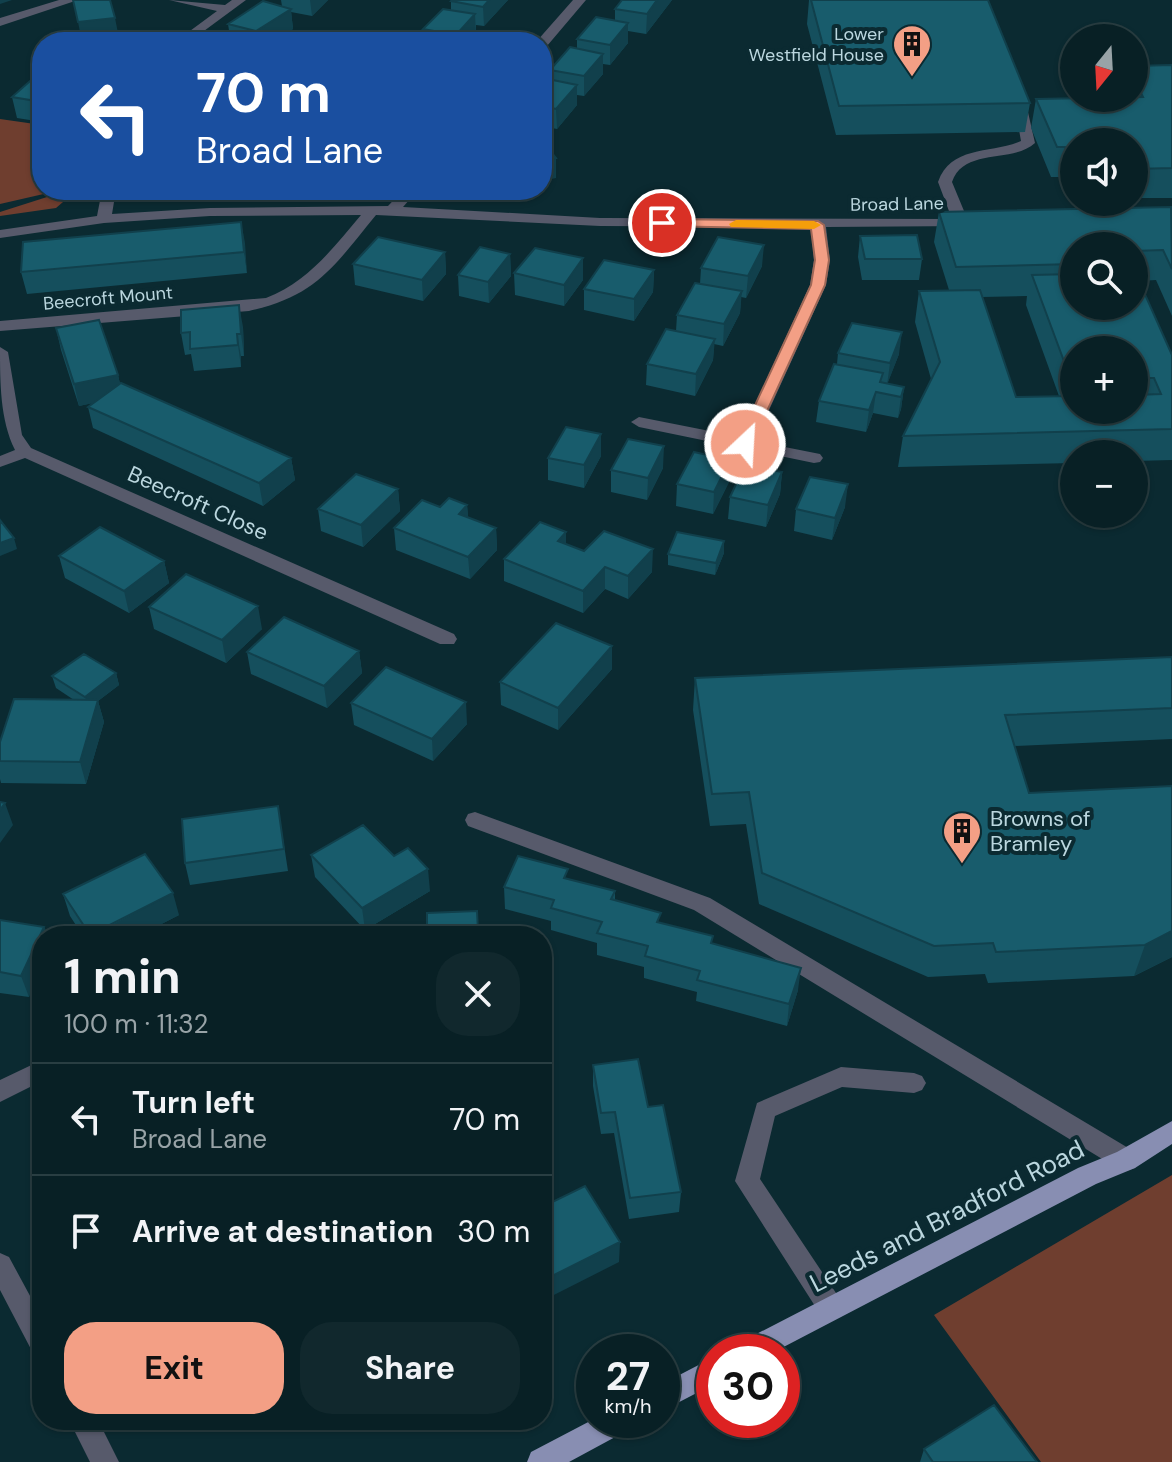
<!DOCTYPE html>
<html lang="en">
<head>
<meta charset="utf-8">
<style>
  body { margin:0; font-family:"DM Sans",sans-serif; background:#11282d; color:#f1f3f6; height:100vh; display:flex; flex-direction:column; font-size:30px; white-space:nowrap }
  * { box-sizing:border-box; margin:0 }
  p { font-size:26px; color:#98a3a7 }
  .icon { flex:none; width:44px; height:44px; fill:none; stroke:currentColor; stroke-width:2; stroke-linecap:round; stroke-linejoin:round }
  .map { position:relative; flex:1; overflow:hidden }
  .side { position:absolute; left:32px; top:926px; width:520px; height:504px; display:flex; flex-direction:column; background:#082025; border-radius:32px; box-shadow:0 2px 6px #0004,0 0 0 2px #293e42 }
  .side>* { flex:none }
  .hud { position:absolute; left:32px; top:32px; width:520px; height:168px; border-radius:32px; box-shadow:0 2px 6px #0004,0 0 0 2px #293e42; background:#1a4fa0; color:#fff; overflow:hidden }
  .needle { width:52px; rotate:198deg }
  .controls { position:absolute; left:1060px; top:24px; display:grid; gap:16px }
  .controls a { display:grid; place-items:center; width:88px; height:88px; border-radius:50%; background:#082025; box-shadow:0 2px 6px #0004,0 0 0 2px #293e42; font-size:40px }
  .speed { position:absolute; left:576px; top:1334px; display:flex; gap:16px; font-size:40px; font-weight:700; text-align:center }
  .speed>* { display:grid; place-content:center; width:104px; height:104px; border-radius:50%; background:#082025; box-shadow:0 2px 6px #0004,0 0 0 2px #293e42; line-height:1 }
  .speed small { font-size:20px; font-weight:400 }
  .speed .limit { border:12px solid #d22; background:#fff; color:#111 }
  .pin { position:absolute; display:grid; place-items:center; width:68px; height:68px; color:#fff; margin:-34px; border:4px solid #fff; border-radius:50%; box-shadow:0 2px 8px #0007 }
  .me { position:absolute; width:88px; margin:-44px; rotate:25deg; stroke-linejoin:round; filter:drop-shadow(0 0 6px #0008) }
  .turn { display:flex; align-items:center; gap:28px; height:168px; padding:0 32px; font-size:36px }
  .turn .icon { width:104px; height:104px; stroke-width:2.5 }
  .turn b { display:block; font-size:56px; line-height:68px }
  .round { display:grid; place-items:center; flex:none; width:84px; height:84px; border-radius:32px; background:#11282d }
  .summary { display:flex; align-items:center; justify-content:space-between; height:136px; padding:0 32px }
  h1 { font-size:48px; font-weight:700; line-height:60px }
  .action { display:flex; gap:16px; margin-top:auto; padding:16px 32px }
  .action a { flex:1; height:92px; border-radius:32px; background:#f39f85; color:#111; font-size:32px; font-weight:700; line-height:92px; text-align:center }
  .action a+a { background:#11282d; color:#f1f3f6 }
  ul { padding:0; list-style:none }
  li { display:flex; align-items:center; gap:24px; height:112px; padding:0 32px; border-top:2px solid #293e42 }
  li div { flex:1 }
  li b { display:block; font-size:30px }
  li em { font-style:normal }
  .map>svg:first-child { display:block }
</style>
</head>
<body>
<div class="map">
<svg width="1172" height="1462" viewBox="0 0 1172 1462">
  <rect width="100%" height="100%" fill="#0b2a31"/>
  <path fill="#6f3e2f" d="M0 119 42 125V190H51L48 193 0 204Z
    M54 190H77L56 208 0 216V212L47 197Z
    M1172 1175V1462H1041L934 1315Z"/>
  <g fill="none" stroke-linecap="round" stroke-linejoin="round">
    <path fill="#575a6b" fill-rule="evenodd" d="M59 0H78L0 26V18Z
      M169 0 225 5 232 0H246L189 42H175L217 11Z
      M573 0H586L547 46 542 47V42H536Z
      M1013 96 1025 99 1035 143C1012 164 964 147 952 182L969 223 967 226 826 227 830 260 826 285 755 441 820 454 823 458 820 462 814 463 639 427 631 422 639 417 740 437 810 285 814 260 811 227 600 226 376 215C334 266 317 296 249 311L0 331V321L266 298C309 281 332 249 361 215L210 216 104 223 0 238V230L97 216 102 190H116L112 214 210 208 388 206 403 190H418L403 207 600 218 952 219 938 182C951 145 991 154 1021 141Z
      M0 347 8 352 22 435 31 448 454 634 457 639 454 644H440L25 458 0 467V456L15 450C0 420 0 382 0 347Z
      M475 812 710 898 1135 1152 1138 1160 1135 1168 1126 1171 1117 1168 694 910 468 826 465 820 468 814Z
      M42 1060V1081L0 1102V1080Z
      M841 1067 914 1073 922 1076 926 1083 922 1090 914 1093 842 1087 775 1116 760 1179 840 1299 844 1308 840 1317 831 1320 822 1317 735 1181 757 1103Z
      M0 1253 9 1257 42 1318V1356L33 1353 0 1290Z
      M69 1420H98L119 1462H90Z"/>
    <path fill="#888eb2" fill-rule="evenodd" d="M1172 1121V1144L1135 1168 1096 1184 774 1352H735L739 1343 1078 1168 1117 1152Z
      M714 1357V1384L662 1411V1384Z
      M594 1419 634 1420 630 1429 569 1462H527L531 1452Z"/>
  </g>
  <path fill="#154f5d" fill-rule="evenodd" d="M281 0H328L312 16 291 12 293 29 273 42H209L230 37 228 24 282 6Z
    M452 0H508L484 26 476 25V34L469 42H419L424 38 423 29 451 10V1Z
    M672 0 646 34 628 31V43L610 65 603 64V74L584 96 577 95V105L557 129 542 126V80H550V70L577 49V39L615 21V9Z
    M809 0H988L1030 103 1025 132 836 135 807 24Z
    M1172 65V198H1134V142H1074V200H1069L1059 177H1051L1031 128 1036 99 1134 98V66Z
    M42 74V122L17 118 12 97Z
    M1172 209V316L1156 280 1139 281 1172 355V460L1134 461V454H1074V463L898 467 903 436 931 379 915 322 919 291 949 290 934 242 939 212ZM1074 246H1134V306H1074ZM1027 296 1026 305 1059 396 1016 397 982 297ZM1074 350H1134V410H1074Z
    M241 222 247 273 27 294 21 272Z
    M860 236 922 259 919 280H862L858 257Z
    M445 252 446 274 423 301 355 285 353 264Z
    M510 254 511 276 489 303 459 296 458 275Z
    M762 266 746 298 741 297 740 313 723 346 714 344 713 360 695 396 646 385 647 364 676 331 677 315 700 284 701 268Z
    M654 270 653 292 634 321 584 310V289Z
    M514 273 583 280 564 306 515 295Z
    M243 327 244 356H241V367L194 371 191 354 185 355 181 333Z
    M56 328 118 375 120 384 291 458 295 480 263 506 93 428 88 407 92 403 79 406 61 350Z
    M838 353 899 354 887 384 904 387 901 409 898 418 873 413 866 432 816 422 819 401 837 364Z
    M601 456 584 488 548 480V458Z
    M663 468 647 500 611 492V470Z
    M782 472 780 494 766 527 728 519 730 497Z
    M729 482 713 514 676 506 677 484Z
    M398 489 400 511 363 547 321 531 318 509Z
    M467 505 468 517 496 528 497 550 470 579 396 550 394 528 440 507Z
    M845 507 832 540 794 531 796 509Z
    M566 544 584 551 652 572 628 599 605 589 583 613 504 581V559Z
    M724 553 715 575 668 565V554Z
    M59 556 164 561 169 583 129 613 65 578Z
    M149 607 262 629 226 663 154 629Z
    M359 651 362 673 327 708 251 674 247 652Z
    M1172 657V739L1015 746 1029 793 1172 957 1134 976 988 983 985 974 928 977 759 904 746 824 710 826 693 710 695 678Z
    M612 669 558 730 501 705 500 682Z
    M116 673 119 685 98 701 104 722 86 784 1 783 0 779V742L74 700 56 688 52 676Z
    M351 703 467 724 433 761 354 725Z
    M278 806 288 871 190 885 185 863Z
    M311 855 394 856 430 891 365 930 315 877Z
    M568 879 615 891V900L661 923 713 944 798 990 787 1026 696 1001 697 992 644 978V967L597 955V943L551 930V921L505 909 504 887Z
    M63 894 179 915 138 936H83L70 916Z
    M477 911 479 936H414L427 935Z
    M0 920 44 927 48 936H42L29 997 0 993Z
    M593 1065 681 1192 679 1212 629 1219 614 1133 601 1134 593 1086Z
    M279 1420H313L309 1429Z
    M924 1449 1037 1462H920Z"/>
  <path fill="#11404c" d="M0 0H12L0 4Z
    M310 0H328L312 16Z
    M489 0H508L484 26 483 7Z
    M657 0H672L646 34 647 14Z
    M291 9 293 29 273 42H258L256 31Z
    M475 14 476 34 469 42H456V35Z
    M115 18 119 38 98 40 99 42H82L78 22Z
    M628 23V43L610 65V45Z
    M603 54V74L584 96V76Z
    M577 85V105L557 129 556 109Z
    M556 158V178L542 181V161Z
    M241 222 245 243 247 273 244 252Z
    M764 245 762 266 746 298 748 276Z
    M445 252 446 274 423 301 422 280Z
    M510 254 511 276 489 303 488 282Z
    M583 258V280L564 306V285Z
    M654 270 653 292 634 321V299Z
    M742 291 740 313 723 346 724 324Z
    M239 305 243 327 244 356 241 334Z
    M902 332 899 354 887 385 890 363Z
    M237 334 241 356V367L238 345Z
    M715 339 713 360 695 396 696 374Z
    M118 375 123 397 79 406 74 384Z
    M904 387 901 409 898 418 901 397Z
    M876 392 873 413 866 432 869 410Z
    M601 434V456L584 488V465Z
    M664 446 663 468 647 500 648 478Z
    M291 458 295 480 263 506 259 483Z
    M730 460 729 482 713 514 714 492Z
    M782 472 780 494 766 527 768 505Z
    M848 484 845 507 832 540 835 518Z
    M398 489 400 511 363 547 361 525Z
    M467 505 469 527 459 514Z
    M496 528 497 550 470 579 468 557Z
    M566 532V554L558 541Z
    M14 538 17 549 0 556V543Z
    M724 541V553L715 575 716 563Z
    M653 549 652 572 628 599V576Z
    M164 561 169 583 129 613 124 591Z
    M605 567V589L583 613V591Z
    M258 606 262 629 226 663 222 640Z
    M612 646V669L558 730V708Z
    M359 651 362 673 327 708 324 686Z
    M116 673 119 685 98 701 104 722 86 784 80 762 88 708 85 697Z
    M466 702 467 724 433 761 432 739Z
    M5 803 13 825 0 843V810Z
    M428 869 430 891 365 930 362 908Z
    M173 893 179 915 138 936H91Z
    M44 927 48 936H42V969L29 997 21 976Z
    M1172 931V957L1134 976 1145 945Z
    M801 968 798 990 787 1026 789 1004Z
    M620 1242 619 1262 542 1301V1281Z
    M306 1420H313L309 1429Z"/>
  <path fill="#185c6c" stroke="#11404c" stroke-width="2" d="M73 0H110L115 18 78 22Z
    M452 0H489L483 7 451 1Z
    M622 0H657L647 14 615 9Z
    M811 0H988L1030 103 839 106Z
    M263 1 291 9 256 31 228 24Z
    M443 9 475 14 456 35 423 29Z
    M596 17 628 23 610 45 577 39Z
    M64 34 98 36 94 42H59Z
    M213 36 246 38 244 42H209Z
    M422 38 447 42H419Z
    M570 47 603 54 584 76 550 70Z
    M1172 65V168L1134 169V142H1074V167L1065 147H1057L1036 99 1143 97 1134 79V66Z
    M38 74H42V102L12 97Z
    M543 78 577 85 556 109 542 106Z
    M542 140 556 158 542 161Z
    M1171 207 1172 269 1163 250 1134 251V246H1074V264L956 267 939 212Z
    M241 222 244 252 21 272 23 242Z
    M917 235 922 259H865L860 236Z
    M378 237 445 252 422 280 353 264Z
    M718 237 764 245 748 276 701 268Z
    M480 247 510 254 488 282 458 275Z
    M535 248 583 258 564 285 514 273Z
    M604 260 654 270 634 299 584 289Z
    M1134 272H1135L1172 355V429L903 436 940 362 919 291 980 290 1016 397 1074 396V410H1134V395L1161 394 1154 378H1134V350H1074V380H1071L1032 275 1074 274V306H1134Z
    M695 283 742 291 724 324 677 315Z
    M239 305 241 334H237L238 345 190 349V332L181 333V310Z
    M99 320 118 375 74 384 56 328Z
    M852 323 902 332 890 363 838 353Z
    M666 329 715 339 696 374 647 364Z
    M834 364 883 373 880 382 904 387 901 397 876 392 869 410 819 401Z
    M121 383 291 458 259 483 88 407Z
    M566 427 601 434 584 465 548 458Z
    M628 439 664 446 648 478 611 470Z
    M694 452 730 460 714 492 677 484Z
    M745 465 782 472 768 505 730 497Z
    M356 474 398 489 361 525 318 509Z
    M810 477 848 484 835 518 796 509Z
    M449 498 467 505 459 514 496 528 468 557 394 528 422 500 440 507Z
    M0 520 14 538 0 543Z
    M540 522 566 532 558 541 584 551 604 531 653 549 628 576 605 567 583 591 504 559Z
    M100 527 164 561 124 591 59 556Z
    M677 532 724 541 716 563 668 554Z
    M186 574 258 606 222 640 149 607Z
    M284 617 359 651 324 686 247 652Z
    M556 623 612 646 558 708 500 682Z
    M84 654 116 673 85 697 52 676Z
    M1172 657V708L1005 715 1029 793 1172 786V931L1145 945 996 952 993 943 934 946 762 873 749 792 712 794 695 678Z
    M386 667 466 702 432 739 351 703Z
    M14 699 98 700 80 762 0 761V742Z
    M0 802 5 803 0 810Z
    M278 806 284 849 185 863 182 819Z
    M363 825 394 856 408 848 428 869 362 908 311 855Z
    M145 854 173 893 90 935 63 894Z
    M518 856 568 869 564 878 615 891 611 899 661 913 657 922 713 936 711 943 801 968 789 1004 697 980 700 971 645 956 648 946 597 933 602 922 551 908 554 900 504 887Z
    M477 911 478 931 463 932V936H414L427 935V913Z
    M0 920 44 927 21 976 0 972Z
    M638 1059 648 1107 663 1105 681 1192 630 1198 615 1112 601 1113 593 1065Z
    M585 1186 620 1242 542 1281V1207Z
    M994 1405 1037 1462H933L924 1449Z"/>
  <path fill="#f39f85" stroke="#9e6756" stroke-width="2" d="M662 219 818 221 824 225 829 260 825 285 750 448 737 444 811 285 815 260 811 229 658 226 656 223Z"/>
  <path fill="#f59e0b" d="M736 220 814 221 821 225 814 229 731 227 729 224Z"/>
  <defs>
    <g id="building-pin" transform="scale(2)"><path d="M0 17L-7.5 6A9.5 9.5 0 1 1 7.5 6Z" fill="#f39f85" stroke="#0b2a31"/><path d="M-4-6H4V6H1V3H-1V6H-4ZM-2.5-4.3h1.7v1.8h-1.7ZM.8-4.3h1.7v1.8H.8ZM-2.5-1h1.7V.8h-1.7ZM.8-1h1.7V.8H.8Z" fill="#111"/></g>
  </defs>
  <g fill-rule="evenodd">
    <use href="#building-pin" x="912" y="44"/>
    <use href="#building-pin" x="962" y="831"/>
  </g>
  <g text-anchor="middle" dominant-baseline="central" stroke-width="8" stroke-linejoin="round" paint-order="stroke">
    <g font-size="18" fill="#bbd7df" stroke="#0b2a31" text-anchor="end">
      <text x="884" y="34">Lower<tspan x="884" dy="21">Westfield House</tspan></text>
    </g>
    <g font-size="18" fill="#bbd7df" stroke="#0b2a31">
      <text transform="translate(897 204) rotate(-1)">Broad Lane</text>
      <text transform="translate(108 298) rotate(-5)">Beecroft Mount</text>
    </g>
    <g font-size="22" fill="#bbd7df" stroke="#0b2a31">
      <text transform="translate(198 503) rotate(24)">Beecroft Close</text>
    </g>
    <g font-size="22" fill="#bbd7df" stroke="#0b2a31" text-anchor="start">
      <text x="990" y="818">Browns of<tspan x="990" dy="25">Bramley</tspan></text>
    </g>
    <g font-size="26" fill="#bbd7df" stroke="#0b2a31">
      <text transform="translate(947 1216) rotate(-27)">Leeds and Bradford Road</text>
    </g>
  </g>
</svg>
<div class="controls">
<a><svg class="needle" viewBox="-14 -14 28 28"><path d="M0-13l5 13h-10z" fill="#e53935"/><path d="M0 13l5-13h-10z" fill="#98a3a7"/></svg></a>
<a><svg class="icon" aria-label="sound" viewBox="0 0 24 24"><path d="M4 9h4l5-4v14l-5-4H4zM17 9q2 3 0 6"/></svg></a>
<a><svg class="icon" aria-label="search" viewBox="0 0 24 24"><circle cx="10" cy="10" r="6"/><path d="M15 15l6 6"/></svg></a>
<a>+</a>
<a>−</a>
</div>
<div class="speed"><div>27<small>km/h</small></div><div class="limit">30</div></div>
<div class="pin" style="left:662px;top:223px;background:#d93025"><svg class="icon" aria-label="arrive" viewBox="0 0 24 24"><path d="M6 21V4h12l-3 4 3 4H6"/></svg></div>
<svg class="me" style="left:745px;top:444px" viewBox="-20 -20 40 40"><circle r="17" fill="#f39f85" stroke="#fff" stroke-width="3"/><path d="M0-11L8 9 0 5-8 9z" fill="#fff"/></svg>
<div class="hud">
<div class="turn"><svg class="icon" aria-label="left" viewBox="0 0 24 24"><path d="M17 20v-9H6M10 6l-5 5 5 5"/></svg><div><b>70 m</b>Broad Lane</div></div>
</div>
<section class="side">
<div class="summary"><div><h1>1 min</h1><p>100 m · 11:32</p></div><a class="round"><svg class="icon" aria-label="close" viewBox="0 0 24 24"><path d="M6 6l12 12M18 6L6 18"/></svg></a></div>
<ul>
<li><svg class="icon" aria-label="left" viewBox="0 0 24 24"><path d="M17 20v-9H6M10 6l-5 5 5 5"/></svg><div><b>Turn left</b><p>Broad Lane</p></div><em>70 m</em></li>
<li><svg class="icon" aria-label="arrive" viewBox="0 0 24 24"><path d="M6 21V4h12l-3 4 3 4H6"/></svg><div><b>Arrive at destination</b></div><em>30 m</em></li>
</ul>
<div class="action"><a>Exit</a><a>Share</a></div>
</section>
</div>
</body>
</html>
